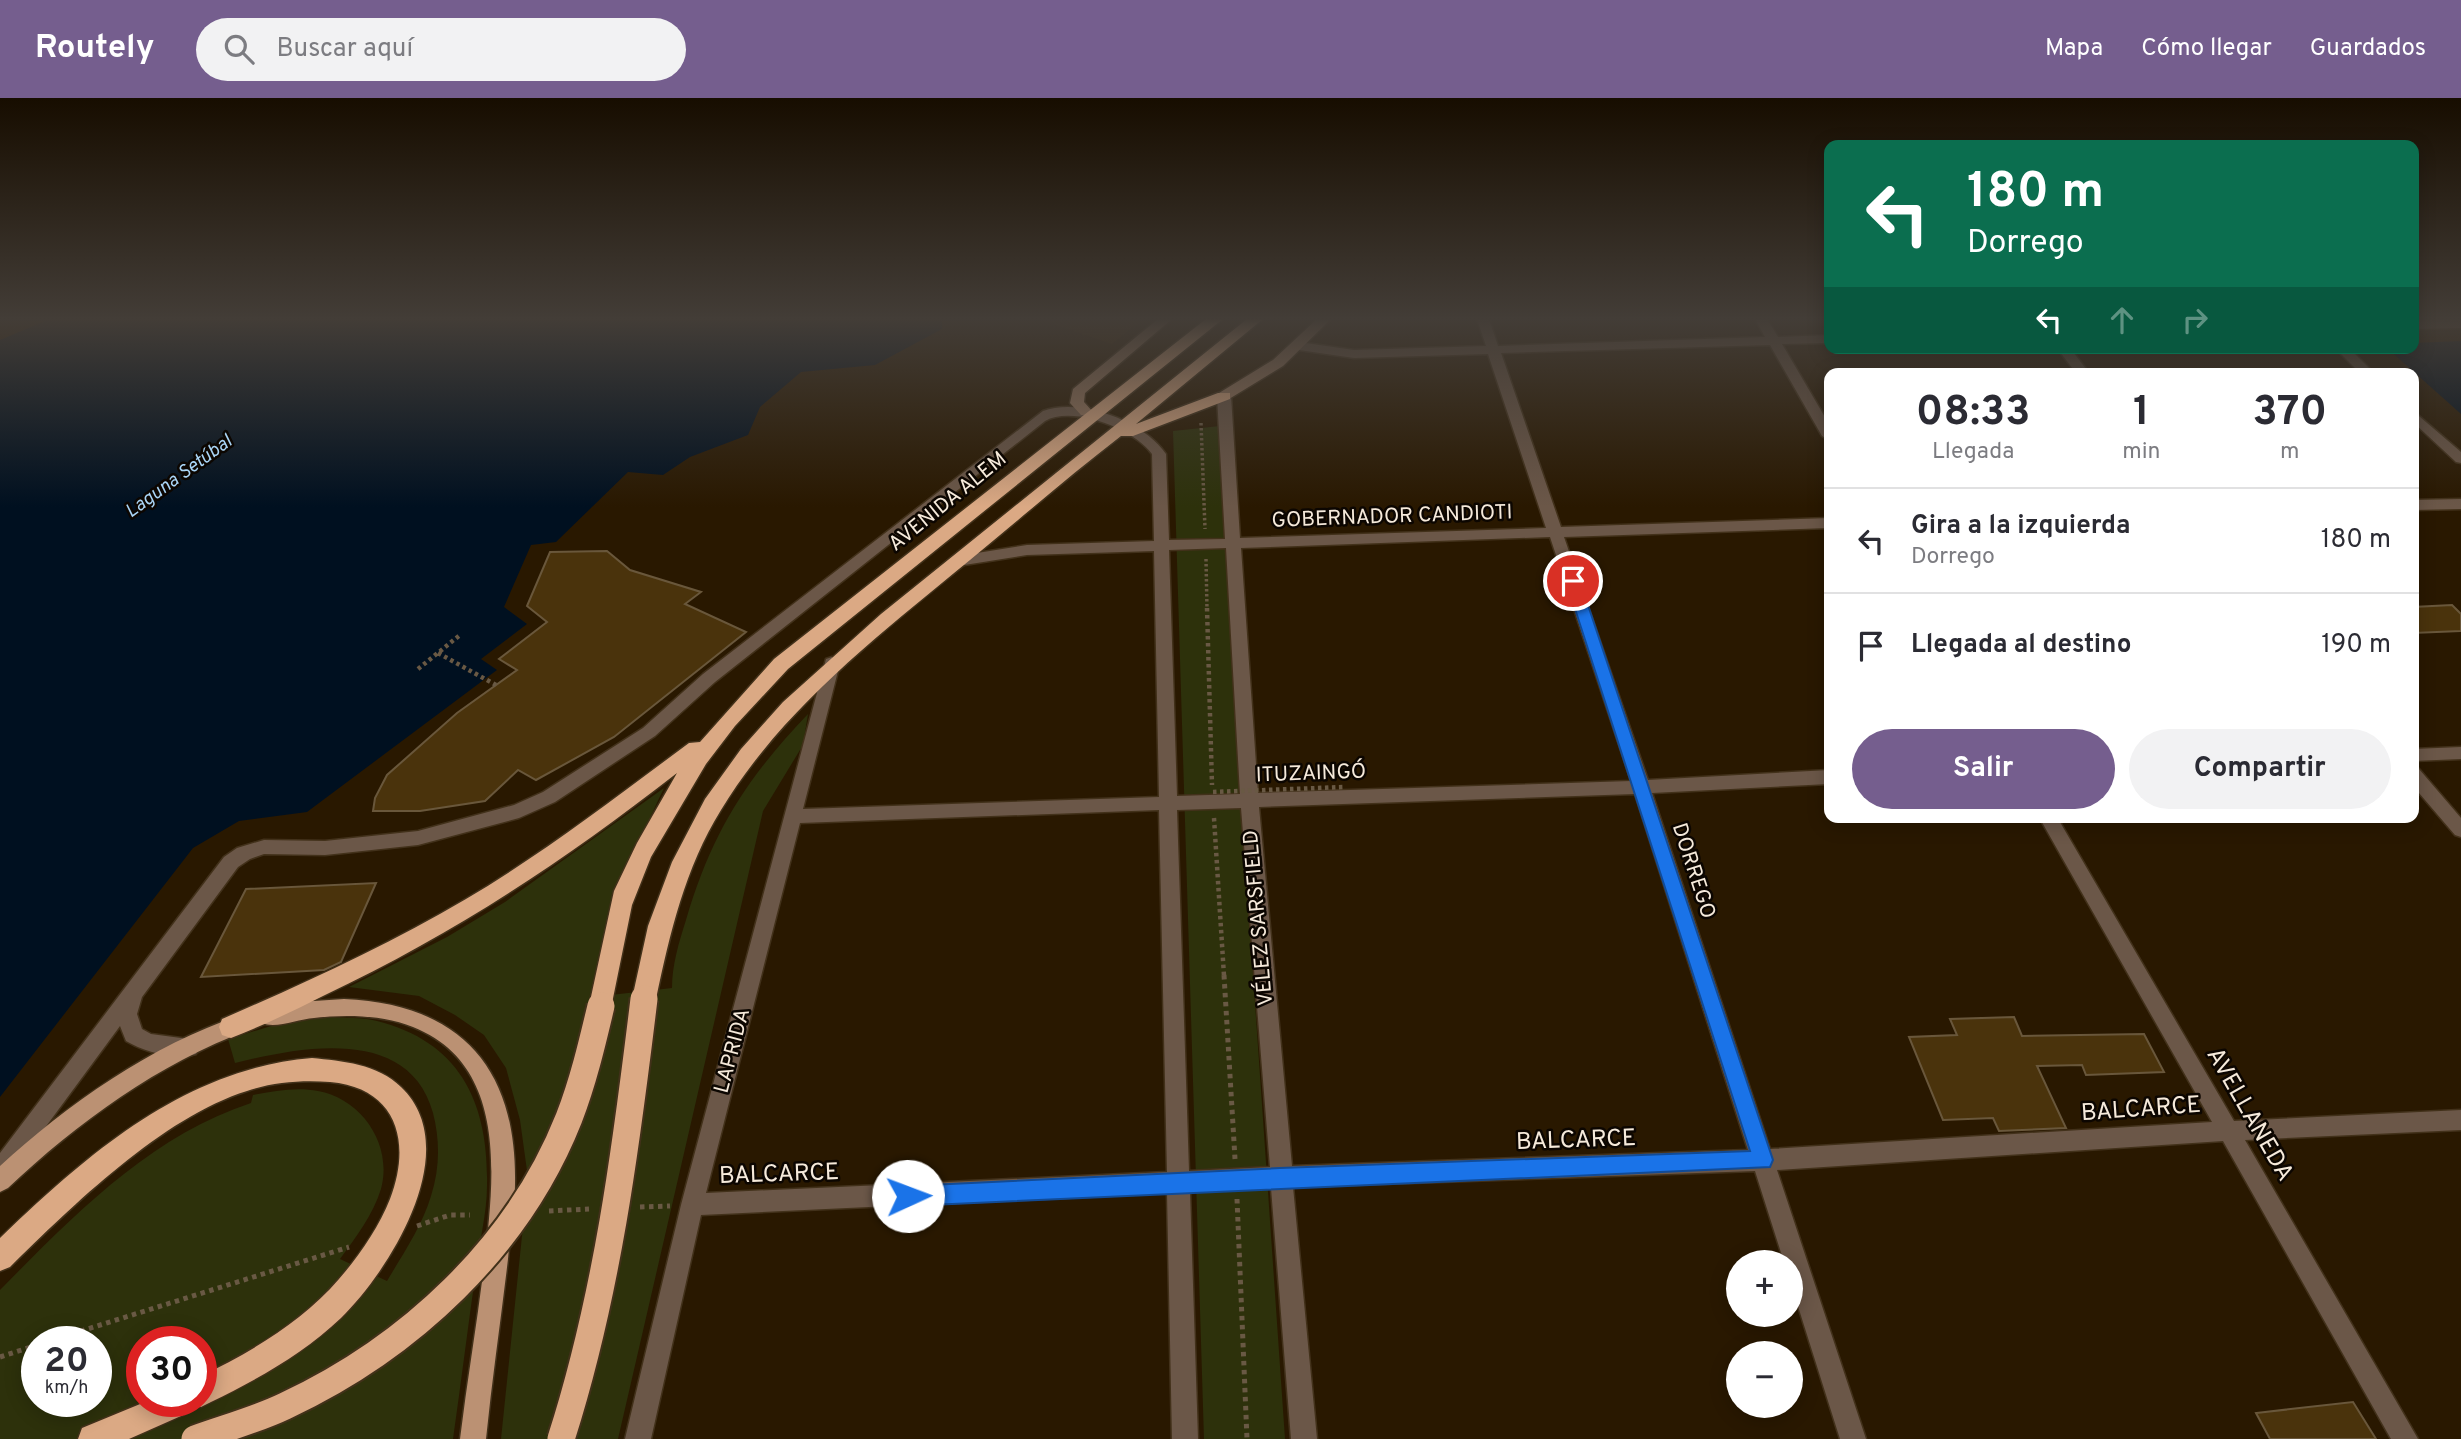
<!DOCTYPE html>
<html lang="es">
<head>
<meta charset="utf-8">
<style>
  body { margin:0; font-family:Overpass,sans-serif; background:#f2f2f3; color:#2b2b33; height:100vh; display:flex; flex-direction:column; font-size:26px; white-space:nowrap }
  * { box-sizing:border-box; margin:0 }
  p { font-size:23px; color:#7c7c81 }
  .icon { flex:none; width:38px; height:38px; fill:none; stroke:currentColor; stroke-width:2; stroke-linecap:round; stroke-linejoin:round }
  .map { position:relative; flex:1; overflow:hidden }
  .side { position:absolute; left:1824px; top:270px; width:595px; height:455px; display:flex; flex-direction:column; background:#fff; border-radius:14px; box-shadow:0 4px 18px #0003 }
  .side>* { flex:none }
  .banner { position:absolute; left:1824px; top:42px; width:595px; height:214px; border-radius:14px; box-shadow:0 4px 18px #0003; background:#0b6e4f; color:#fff; overflow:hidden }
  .buttons { position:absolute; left:1726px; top:1152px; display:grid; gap:14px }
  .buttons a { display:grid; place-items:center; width:77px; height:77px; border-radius:50%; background:#fff; box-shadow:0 4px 18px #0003; font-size:35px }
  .speed { position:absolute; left:21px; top:1228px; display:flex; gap:14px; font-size:35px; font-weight:700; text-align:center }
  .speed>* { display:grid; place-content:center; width:91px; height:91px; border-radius:50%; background:#fff; box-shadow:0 4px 18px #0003; line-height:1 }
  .speed small { font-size:18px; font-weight:400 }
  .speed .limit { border:10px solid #d22; background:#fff; color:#111 }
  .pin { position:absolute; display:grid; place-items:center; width:60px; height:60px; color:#fff; margin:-30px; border:4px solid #fff; border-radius:50%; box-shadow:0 2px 7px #0007 }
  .me { position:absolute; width:77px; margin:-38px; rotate:88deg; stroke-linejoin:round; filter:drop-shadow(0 0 5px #0008) }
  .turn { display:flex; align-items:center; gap:24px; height:147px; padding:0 28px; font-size:32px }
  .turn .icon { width:91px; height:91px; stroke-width:2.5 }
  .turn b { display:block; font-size:49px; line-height:60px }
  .lanes { display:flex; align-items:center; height:66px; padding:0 28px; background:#0003; justify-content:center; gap:35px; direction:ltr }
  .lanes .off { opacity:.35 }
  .eta { display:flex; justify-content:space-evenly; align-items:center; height:119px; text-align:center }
  .eta b { font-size:42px; font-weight:700; line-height:49px }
  .button { display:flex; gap:14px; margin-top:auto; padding:14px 28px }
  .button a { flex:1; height:80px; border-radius:42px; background:#755e8e; color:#fff; font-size:28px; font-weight:700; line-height:80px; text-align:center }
  .button a+a { background:#f2f2f3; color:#2b2b33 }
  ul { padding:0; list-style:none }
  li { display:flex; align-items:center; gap:21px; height:105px; padding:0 28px; border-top:2px solid #e1e1e2 }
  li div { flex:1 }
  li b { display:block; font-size:26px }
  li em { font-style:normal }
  header { display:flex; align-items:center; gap:42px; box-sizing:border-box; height:98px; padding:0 35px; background:#755e8e; color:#fff }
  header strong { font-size:33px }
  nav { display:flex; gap:38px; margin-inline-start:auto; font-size:24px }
  .search { width:490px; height:63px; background:#f2f2f3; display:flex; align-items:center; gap:18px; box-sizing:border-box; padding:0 24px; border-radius:38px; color:#7c7c81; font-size:26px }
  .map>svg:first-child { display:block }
</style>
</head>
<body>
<header>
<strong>Routely</strong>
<div class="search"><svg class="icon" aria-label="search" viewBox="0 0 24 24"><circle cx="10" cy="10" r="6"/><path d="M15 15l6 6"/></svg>Buscar aquí</div>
<nav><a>Mapa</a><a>Cómo llegar</a><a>Guardados</a></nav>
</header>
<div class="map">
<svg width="2461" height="1341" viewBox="0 0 2461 1341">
  <rect width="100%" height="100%" fill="#291800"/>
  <path fill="#341f00" d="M1038 221H1142L1112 246Z"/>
  <path fill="#2d310b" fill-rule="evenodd" d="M1220 328 1244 745 1285 1341H1204L1173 333Z
    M808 616 803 647 763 713 618 1341H501L528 1080 520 1022 506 970 484 937 455 917 419 898 349 889 447 839 505 804 664 690C630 760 611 823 593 899L672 890C672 867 679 844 686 822 712 734 746 681 808 616Z
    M329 919C345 920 362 919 377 923 461 944 489 1006 487 1088 487 1116 479 1144 476 1172 468 1228 461 1285 453 1341H0V1192C73 1118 150 1038 251 1005L253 997C275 993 296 989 318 993 362 1001 393 1047 381 1091 373 1117 356 1139 340 1161L387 1183C403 1156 422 1128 431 1098 440 1070 440 1042 433 1015 409 927 300 949 235 965L228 941 278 926ZM37 1244H96V1304H37ZM142 1244H201V1304H142Z"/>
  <path fill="#001020" d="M50 221H942V231L875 267 801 274 760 309 748 337 690 359 663 377 628 374 556 444 531 447 504 509 527 526 481 561 497 572 307 714 239 723 193 750 0 999V242Z
    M2461 243V316L2387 250H2413V245Z"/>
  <path fill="#4a330c" stroke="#69573b" stroke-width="2" d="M607 453 630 472 701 494 685 506 746 534 614 639 536 682 518 672 485 703 420 713H373L375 700 387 677 457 615 517 572 499 561 547 524 527 508 550 454Z
    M2452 507 2461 516V533L2413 535V509Z
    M376 785 341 864 324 872 201 879 246 791Z
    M2014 919 2022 938 2144 936 2164 974 2086 977 2082 967 2037 968 2066 1030 1999 1033 1993 1020 1943 1022 1909 939 1957 937 1950 921Z
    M2353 1304 2376 1341H2270L2256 1315Z"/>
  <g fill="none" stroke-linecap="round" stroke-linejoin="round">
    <g stroke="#42311a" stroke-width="3">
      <path id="street" d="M1477 221H1489L1498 248 1765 239 1755 221H1767L1778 239 1829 237V245L1782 246 1829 326V342L1822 338 1770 247 1501 255 1561 429 1829 420V430L1564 439 1648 682 1829 672V686L1652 695 1770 1051 2212 1024 2039 719H2057L2234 1023 2461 1012V1032L2245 1042 2418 1341H2391L2223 1043 1777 1072 1866 1341H1840L1790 1183V1164H1784L1755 1073 1293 1089 1317 1341H1291L1271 1090 1190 1094 1198 1341H1172L1167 1095 701 1117 651 1341H625L681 1107 826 561 832 559 840 565 803 711 1159 699 1154 453 1027 457 958 468 950 463 958 458 1027 447 1154 443 1152 356C1134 331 1073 307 1045 323L715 584 655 638 555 704 519 720 418 747 325 757 264 756 250 761 238 769 142 899 137 916 142 931 151 936 196 942 199 949 196 956C175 963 145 954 126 943L120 928 8 1080 0 1083V1055L224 759 237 750 264 742 325 743 418 733 514 707 543 694 643 630 703 576 1043 313C1080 299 1144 323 1166 356L1169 442 1225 441 1217 298 1224 294 1231 298 1240 440 1546 430 1488 256 1354 260 1299 252 1293 248 1299 244 1354 252 1486 248ZM1550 439 1631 683 1258 695 1241 450ZM1226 450 1240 696 1177 698 1169 452ZM1635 696 1748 1052 1292 1068 1259 709ZM1241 710 1270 1069 1189 1073 1177 712ZM1159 712 1167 1074 706 1095 800 725Z
        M2461 222V230L2413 231V223Z
        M2057 250H2070L2089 275H2076Z
        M2335 250H2349L2374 275H2360Z
        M2413 313 2461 354V365L2456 364 2413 324Z
        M2461 401V411L2413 412V402Z
        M2461 649V661L2413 663V651Z
        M2413 669 2419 671 2461 720V739L2455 737 2413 688Z"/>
    </g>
    <g stroke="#42311a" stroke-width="3">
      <path id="secondary" d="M1158 221H1172L1085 295 1084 304 1093 314 1091 317H1081L1070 305 1073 291Z
        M1317 221H1331L1283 268 1229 301H1219V295L1273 262Z"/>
    </g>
    <g stroke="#42311a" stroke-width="3">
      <path id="primary" d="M344 901C461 906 517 970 515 1086 515 1111 510 1136 508 1161 501 1221 492 1281 486 1341H460C467 1283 477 1226 484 1168 493 1086 511 968 413 929 383 917 345 916 314 920 298 921 276 931 262 925L259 919 262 913 299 904Z
        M242 917 249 920 252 926 249 932C159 965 77 1025 8 1090L0 1094V1068C66 1007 156 944 242 917Z"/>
    </g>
    <g stroke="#42311a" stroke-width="3">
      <path id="highway" d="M1206 221H1223L788 571 735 628 706 666 651 759 632 807 610 915 601 919 592 915 589 908 614 793 637 745 677 675C561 765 456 835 323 898 293 913 262 928 231 940L222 937 219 929 222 921C305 885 388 847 466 801 544 755 616 699 689 645L700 644 774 561Z
        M1247 221H1263L1136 326 1218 295H1230V301L1133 338H1121C1069 378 1020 421 970 462 880 536 782 611 721 712 685 770 670 835 656 901L653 908 644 911 635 908 632 901 648 828 672 764 705 701 741 651 783 604 881 516Z
        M312 960C342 963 378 966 401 989 466 1051 390 1172 341 1220 303 1256 258 1281 211 1304L201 1309 194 1306 190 1314 129 1341H78L82 1330 145 1304H201V1278C251 1254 302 1224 339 1181 359 1158 379 1129 390 1101 412 1044 397 990 330 984 302 982 273 984 247 993 163 1019 72 1108 10 1169L0 1173V1140C87 1056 186 970 312 960Z"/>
    </g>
    <path stroke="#695944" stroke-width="3.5" stroke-dasharray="2.5 2.5" stroke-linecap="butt" d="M1201 325 1205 431
      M1206 461 1207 512"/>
    <path stroke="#695944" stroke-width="4.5" stroke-dasharray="3.5 3.5" stroke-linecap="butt" d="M1207 510 1212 687
      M438 555 496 587
      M418 571 460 537
      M1214 720 1224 878"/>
    <path stroke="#695944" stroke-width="5" stroke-dasharray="4.5 4.5" stroke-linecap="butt" d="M1224 877 1235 1061
      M1237 1101 1247 1341
      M640 1109 670 1108
      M549 1113 589 1111
      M417 1128 450 1117H470
      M46 1244 349 1149
      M0 1259 37 1247"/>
    <use href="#street" fill="#6b5748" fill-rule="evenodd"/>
    <use href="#secondary" fill="#987860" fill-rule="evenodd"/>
    <use href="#primary" fill="#bb9173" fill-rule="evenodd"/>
    <use href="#highway" fill="#dba984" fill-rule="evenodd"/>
    <g stroke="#42311a" stroke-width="31" stroke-linecap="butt">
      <path id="highway-bridge" d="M195 1341C225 1330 256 1322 285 1308 409 1250 518 1149 569 1020 583 984 592 946 601 908
        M561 1341C607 1198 626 1050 644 901"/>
    </g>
    <path stroke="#695944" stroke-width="4.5" stroke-dasharray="3.5 3.5" stroke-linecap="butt" d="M1213 694 1344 689"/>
    <use href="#highway-bridge" stroke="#dba984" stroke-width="27"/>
  </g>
  <linearGradient id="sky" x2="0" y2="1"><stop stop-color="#170d00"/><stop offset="0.54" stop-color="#433d37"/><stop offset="1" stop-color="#433d37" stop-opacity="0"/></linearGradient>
  <rect width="2461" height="409" fill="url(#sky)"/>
  <path fill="#1a73e8" stroke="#114b97" stroke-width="2" d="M1573 478 1580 483 1773 1062 1770 1069 908 1108 901 1105 898 1098 901 1091 908 1088 1280 1070 1750 1053 1566 483Z"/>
  <g text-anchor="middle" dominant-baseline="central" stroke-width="5" stroke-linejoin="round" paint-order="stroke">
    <g font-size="19" font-style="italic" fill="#a9d4f5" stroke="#0c0601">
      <text transform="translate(179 379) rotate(-36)">Laguna Setúbal</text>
    </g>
    <g font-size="21" fill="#f6eadb" stroke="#0c0601">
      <text transform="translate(948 404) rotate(-39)">AVENIDA ALEM</text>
      <text transform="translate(1392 419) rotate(-2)">GOBERNADOR CANDIOTI</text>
      <text transform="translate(1311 676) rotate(-2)">ITUZAINGÓ</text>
      <text transform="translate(1693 773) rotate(72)">DORREGO</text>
      <text transform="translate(1259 820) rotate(-95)">VÉLEZ SARSFIELD</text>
      <text transform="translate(733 953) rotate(-75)">LAPRIDA</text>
    </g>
    <g font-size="24" fill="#f6eadb" stroke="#0c0601">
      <text transform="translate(2141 1012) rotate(-4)">BALCARCE</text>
      <text transform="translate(2249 1017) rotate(60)">AVELLANEDA</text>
      <text transform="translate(1576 1043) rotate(-2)">BALCARCE</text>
      <text transform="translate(779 1077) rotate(-2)">BALCARCE</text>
    </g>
  </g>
</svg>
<div class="buttons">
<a>+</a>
<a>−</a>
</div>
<div class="speed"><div>20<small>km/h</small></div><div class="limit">30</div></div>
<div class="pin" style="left:1573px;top:483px;background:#d93025"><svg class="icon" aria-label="arrive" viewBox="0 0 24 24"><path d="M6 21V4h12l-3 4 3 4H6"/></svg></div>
<svg class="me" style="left:908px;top:1098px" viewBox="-20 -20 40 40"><circle r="19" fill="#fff"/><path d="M0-13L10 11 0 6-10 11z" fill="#1a73e8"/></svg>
<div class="banner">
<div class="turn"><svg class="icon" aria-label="left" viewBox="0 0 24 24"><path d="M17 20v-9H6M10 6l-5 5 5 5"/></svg><div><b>180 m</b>Dorrego</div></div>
<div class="lanes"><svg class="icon" aria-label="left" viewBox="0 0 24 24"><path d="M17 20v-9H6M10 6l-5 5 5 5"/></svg><svg class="icon off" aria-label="ahead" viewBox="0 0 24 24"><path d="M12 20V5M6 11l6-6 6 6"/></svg><svg class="icon off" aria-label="right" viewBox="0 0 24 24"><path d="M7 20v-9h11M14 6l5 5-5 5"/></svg></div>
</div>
<section class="side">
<div class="eta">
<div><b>08:33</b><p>Llegada</p></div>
<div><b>1</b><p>min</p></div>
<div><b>370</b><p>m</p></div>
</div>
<ul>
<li><svg class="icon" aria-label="left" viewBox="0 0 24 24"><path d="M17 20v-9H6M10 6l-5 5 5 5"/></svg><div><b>Gira a la izquierda</b><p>Dorrego</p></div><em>180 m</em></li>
<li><svg class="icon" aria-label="arrive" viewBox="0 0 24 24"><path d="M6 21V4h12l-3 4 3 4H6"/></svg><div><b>Llegada al destino</b></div><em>190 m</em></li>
</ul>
<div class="button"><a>Salir</a><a>Compartir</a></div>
</section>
</div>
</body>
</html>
